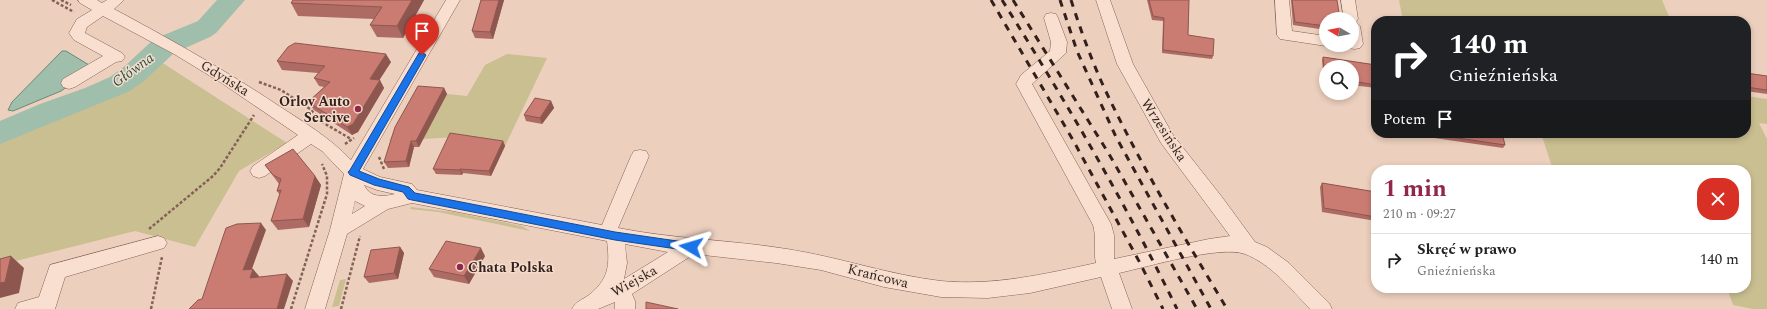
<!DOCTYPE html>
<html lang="pl">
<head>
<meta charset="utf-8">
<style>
  body { margin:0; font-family:Spectral,serif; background:#f2f2f2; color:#222; height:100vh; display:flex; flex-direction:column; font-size:15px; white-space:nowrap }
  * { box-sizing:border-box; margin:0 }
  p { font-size:13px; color:#767676 }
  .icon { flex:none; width:22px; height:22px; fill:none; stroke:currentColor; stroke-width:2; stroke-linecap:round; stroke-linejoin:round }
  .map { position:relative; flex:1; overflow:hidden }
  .details { position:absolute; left:1371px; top:165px; width:380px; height:128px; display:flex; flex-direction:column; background:#fff; border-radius:16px; box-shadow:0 2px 6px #0003 }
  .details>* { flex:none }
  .top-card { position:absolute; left:1371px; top:16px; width:380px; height:122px; border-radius:16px; box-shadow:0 2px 6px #0003; background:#202124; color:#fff; overflow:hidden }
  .needle { width:26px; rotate:280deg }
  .controls { position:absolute; left:1319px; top:12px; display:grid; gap:8px }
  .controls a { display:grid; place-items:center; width:40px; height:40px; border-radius:50%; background:#fff; box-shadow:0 2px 6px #0003; font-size:20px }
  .pin { position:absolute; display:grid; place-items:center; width:34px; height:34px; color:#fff; margin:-41px -17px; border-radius:50% 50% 50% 0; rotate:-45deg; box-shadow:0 0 4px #0007 }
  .pin .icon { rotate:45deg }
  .me { position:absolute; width:44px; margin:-22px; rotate:277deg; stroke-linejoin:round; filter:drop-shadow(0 0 3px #0008) }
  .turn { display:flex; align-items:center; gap:14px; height:84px; padding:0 12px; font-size:18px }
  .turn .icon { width:52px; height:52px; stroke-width:2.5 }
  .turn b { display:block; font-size:28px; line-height:34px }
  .then { display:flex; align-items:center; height:38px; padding:0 12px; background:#0003; gap:8px; font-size:15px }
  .round { display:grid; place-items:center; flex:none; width:42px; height:42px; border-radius:16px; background:#f2f2f2 }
  .head { display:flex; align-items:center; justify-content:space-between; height:68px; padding:0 12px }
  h1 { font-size:24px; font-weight:700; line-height:30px; color:#91284a }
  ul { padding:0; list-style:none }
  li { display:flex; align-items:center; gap:12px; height:52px; padding:0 12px; border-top:1px solid #e0e0e0 }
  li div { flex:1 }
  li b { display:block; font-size:15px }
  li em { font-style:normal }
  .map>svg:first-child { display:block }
</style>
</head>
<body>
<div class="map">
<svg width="1767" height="309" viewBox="0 0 1767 309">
  <rect width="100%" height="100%" fill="#eccfbd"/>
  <path fill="#cabf91" d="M1399 0H1662L1671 21H1403Z
    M507 54 547 58 505 146 457 137 389 141 397 125 447 94 467 96 485 65Z
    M161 62 287 143 239 171 195 247 135 231 0 265V124Z
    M1746 96 1767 99V124L1759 123 1767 139V309H1753L1733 305 1727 288H1746V170H1553L1541 133H1746Z
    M411 207 453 212 522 226 530 231 438 212 410 209Z
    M346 279 339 306 332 307 340 280Z"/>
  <path fill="#a0beac" stroke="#688b77" d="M62 51H66L89 65 71 84 61 91 13 111 8 110 12 102Z"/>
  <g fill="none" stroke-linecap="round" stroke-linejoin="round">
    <path fill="#a0beac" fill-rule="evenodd" d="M217 0H245L216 33 210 37 174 53 145 80 130 91 0 144V121L40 104 85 88 110 77 125 66 154 39 198 21Z"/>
    <g stroke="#846056" stroke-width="1">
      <path id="minor" d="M78 0H97L102 3 107 0H124L114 9C170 39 225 70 279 106 305 123 329 137 351 160L446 0H460L363 169 380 177 412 184 417 190 602 225 631 156 634 151 640 150 646 151 649 156 618 228C674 239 731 240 787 249 839 257 889 275 941 281 994 286 1045 274 1096 263 1093 252 1097 238 1093 225L1016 84 1021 75 1050 51 1051 42 1044 18 1046 14 1051 13 1056 14 1058 18 1067 42 1066 53 1032 84 1111 224 1114 235V259L1209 239 1230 236 1161 143 1117 64 1096 0H1110L1133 64 1173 135 1222 197 1255 242 1267 247 1289 263 1329 303 1332 309H1310C1291 289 1271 264 1245 254 1220 245 1147 267 1119 273L1132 309H1112L1101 277 1030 293 988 298 941 297 884 287 821 270 776 263 694 254 632 294 635 301V309H615V302L598 309H572C576 301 582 300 589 295 609 279 610 265 607 241L412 203 388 209 347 234 325 309H305L330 230 344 174 322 151 311 144 265 176 259 178 253 176 250 171 253 166 298 135 220 82 174 54 103 16 87 27 85 33 122 53 125 57 122 61 116 62 75 87 69 89 63 87 61 83 63 79 103 56 74 40 69 33 77 19 92 10 80 3ZM364 185 377 190 395 194C383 197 370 198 364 185ZM355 201 365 206 352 214ZM625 244 668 252 624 279 627 263Z
        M1275 0H1289L1292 31 1326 36V45H1330L1326 46 1280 39 1277 35Z
        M1341 0H1355L1358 19 1356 22 1360 26 1363 44 1360 48 1355 49 1347 48 1345 45H1352V19H1344Z
        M158 236 164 238 167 243 164 248 65 277 55 309H15L18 303 39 297 50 265Z"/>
    </g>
    <path stroke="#846056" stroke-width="2.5" stroke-dasharray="3 2" stroke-linecap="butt" d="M52 0 74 12
      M61 0 71 5
      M259 82 281 90 310 109 322 122 351 139
      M345 144 354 138
      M379 157 384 169
      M149 229 213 176 220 168 254 115
      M151 309 162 257
      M291 309 327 194V176L322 164
      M341 309 360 236"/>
    <use href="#minor" fill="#f8dfcf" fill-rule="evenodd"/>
    <path stroke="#331f1b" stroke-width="3" stroke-dasharray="7 7" stroke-linecap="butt" d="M991 0 1073 140 1140 263 1163 309
      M1002 0C1065 100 1125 202 1177 309
      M1013 0 1109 154 1197 309
      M1060 0 1077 51 1116 137 1211 309
      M1071 0C1080 28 1090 56 1102 83 1138 161 1183 235 1227 309"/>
  </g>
  <path fill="#ae6b63" d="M293 0H424L403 38 377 37 370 25 374 19 298 16 291 3Z
    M481 0H504L493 39 475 38 472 31Z
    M1147 0H1189L1188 35 1213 56 1212 59 1162 53 1163 21 1152 20Z
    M1291 0H1337L1326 19V30L1293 25Z
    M1323 57 1376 65V88L1352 85V67H1326V81H1324L1322 60Z
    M277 61 391 62 379 80 384 88 358 132 352 135 314 110 308 102 324 87 319 86 314 78 318 73 282 70Z
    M1746 73 1767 76V94L1746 91Z
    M444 88 447 94 419 147H414L409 167 388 168 384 162Z
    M551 101 554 108 542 124 526 121 524 115Z
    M1400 133H1502L1505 145 1503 148Z
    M503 141 505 146 491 176 463 173 462 175 436 174 433 169Z
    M265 165 315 176 321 185 309 227 278 230 271 221 280 195 277 191 279 184Z
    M1322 183 1376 192V221L1322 212 1320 187Z
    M400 247 404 253 398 279 369 283 364 277Z
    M485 256 469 284 434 277 429 269Z"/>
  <path fill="#8d5750" d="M412 0H424L403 38 397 26Z
    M499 0H504L493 39 490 32Z
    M386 54 391 62 375 87 370 79Z
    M380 80 384 88 358 132 352 135 347 127Z
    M444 88 447 94 419 147 416 141Z
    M551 101 554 108 542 124 540 118Z
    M411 141 414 147 409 167 406 161Z
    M503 141 505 146 491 176 489 171Z
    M460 169 463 173 462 175 460 170Z
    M315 176 321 185 309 227 303 219Z
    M261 223 266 230 249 277 243 270Z
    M400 247 404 253 398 279 394 273Z
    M481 248 485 256 469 284 464 276Z
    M11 256 24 268 19 293 0 298V299V283Z
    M253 269 259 276 256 285 250 278Z
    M287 274 293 281 284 309H277Z"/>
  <path fill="#ca7c73" stroke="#8d5750" d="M293 0H412L397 26 370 25 382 7 291 3Z
    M481 0H499L490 32 472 31Z
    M1149 0H1189L1188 35 1214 39 1213 56 1163 50 1164 18 1153 16Z
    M1292 0H1337L1340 19H1326V26L1295 22Z
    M295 43 386 54 370 79 380 80 353 124 347 127 308 102 330 82 314 78 325 66 277 61 288 47Z
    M1323 57 1376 65V85L1352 81V67H1326V77H1325Z
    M1746 73 1767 76V90L1746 87Z
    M418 86 444 88 416 141H411L406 161 384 162 395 127Z
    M535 98 551 101 540 118 524 115Z
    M450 133 503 141 489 171 460 169V170L433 169Z
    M1424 133H1502L1505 145Z
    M293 149 315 176 303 219 271 221 281 190 277 191 281 179 273 175 265 165Z
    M1322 183 1376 192V217L1324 208Z
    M261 223 243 270 253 269 250 278 287 274 277 309H189L198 300 202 299 226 228 237 224Z
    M446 241 481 248 464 276 429 269Z
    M400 247 394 273 364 277 371 250Z
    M11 256 5 282 0 283V259Z
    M646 302 678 309H646Z"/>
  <path fill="#1a73e8" stroke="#114b97" d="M422 52 426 55 359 171 379 179 409 187 415 193 615 232 691 243 694 244 696 247 694 250 691 251 615 240 412 200 408 199 403 192 374 185 350 175 348 172 350 170 419 53Z"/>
  <g fill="#91284a" stroke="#f4dccc" stroke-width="1.5">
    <circle cx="358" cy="109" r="4"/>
    <circle cx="460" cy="267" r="4"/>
  </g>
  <g text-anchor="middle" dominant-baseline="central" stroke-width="3" stroke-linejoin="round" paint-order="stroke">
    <g font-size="14" fill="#331f1b" stroke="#f4dccc">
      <text transform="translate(225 78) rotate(32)">Gdyńska</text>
      <text transform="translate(1164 130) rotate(57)">Wrzesińska</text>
      <text transform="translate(878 276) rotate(14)">Krańcowa</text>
      <text transform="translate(634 281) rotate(-29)">Wiejska</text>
    </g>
    <g font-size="14" font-weight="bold" fill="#331f1b" stroke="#f4dccc" text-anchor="end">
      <text x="350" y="101">Orlov Auto<tspan x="350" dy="16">Sercive</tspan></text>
      <text x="468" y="267" text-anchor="start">Chata Polska</text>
    </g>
    <g font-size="15" font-style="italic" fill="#2a5343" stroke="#f4dccc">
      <text transform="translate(133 70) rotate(-36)">Główna</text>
    </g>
  </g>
</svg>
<div class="controls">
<a><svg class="needle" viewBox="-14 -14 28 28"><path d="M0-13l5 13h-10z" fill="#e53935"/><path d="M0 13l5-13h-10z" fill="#767676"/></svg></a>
<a><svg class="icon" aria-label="search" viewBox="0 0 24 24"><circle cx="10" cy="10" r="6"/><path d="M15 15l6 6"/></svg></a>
</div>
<div class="pin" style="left:422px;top:55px;background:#d93025"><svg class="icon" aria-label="arrive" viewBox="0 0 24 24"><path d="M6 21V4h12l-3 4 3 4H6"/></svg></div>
<svg class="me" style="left:691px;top:247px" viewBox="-20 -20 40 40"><path d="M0-17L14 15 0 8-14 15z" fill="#1a73e8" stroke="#fff" stroke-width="4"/></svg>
<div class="top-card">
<div class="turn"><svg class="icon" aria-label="right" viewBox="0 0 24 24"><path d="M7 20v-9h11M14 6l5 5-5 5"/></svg><div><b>140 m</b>Gnieźnieńska</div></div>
<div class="then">Potem<svg class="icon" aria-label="arrive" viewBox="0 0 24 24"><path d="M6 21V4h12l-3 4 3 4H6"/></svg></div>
</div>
<section class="details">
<div class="head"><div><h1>1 min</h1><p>210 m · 09:27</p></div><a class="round" style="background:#d93025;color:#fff"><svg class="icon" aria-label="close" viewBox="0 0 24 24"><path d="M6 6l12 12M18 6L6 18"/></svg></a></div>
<ul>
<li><svg class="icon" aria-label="right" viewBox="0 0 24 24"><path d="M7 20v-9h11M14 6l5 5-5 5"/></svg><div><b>Skręć w prawo</b><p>Gnieźnieńska</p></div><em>140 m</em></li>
</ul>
</section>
</div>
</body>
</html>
